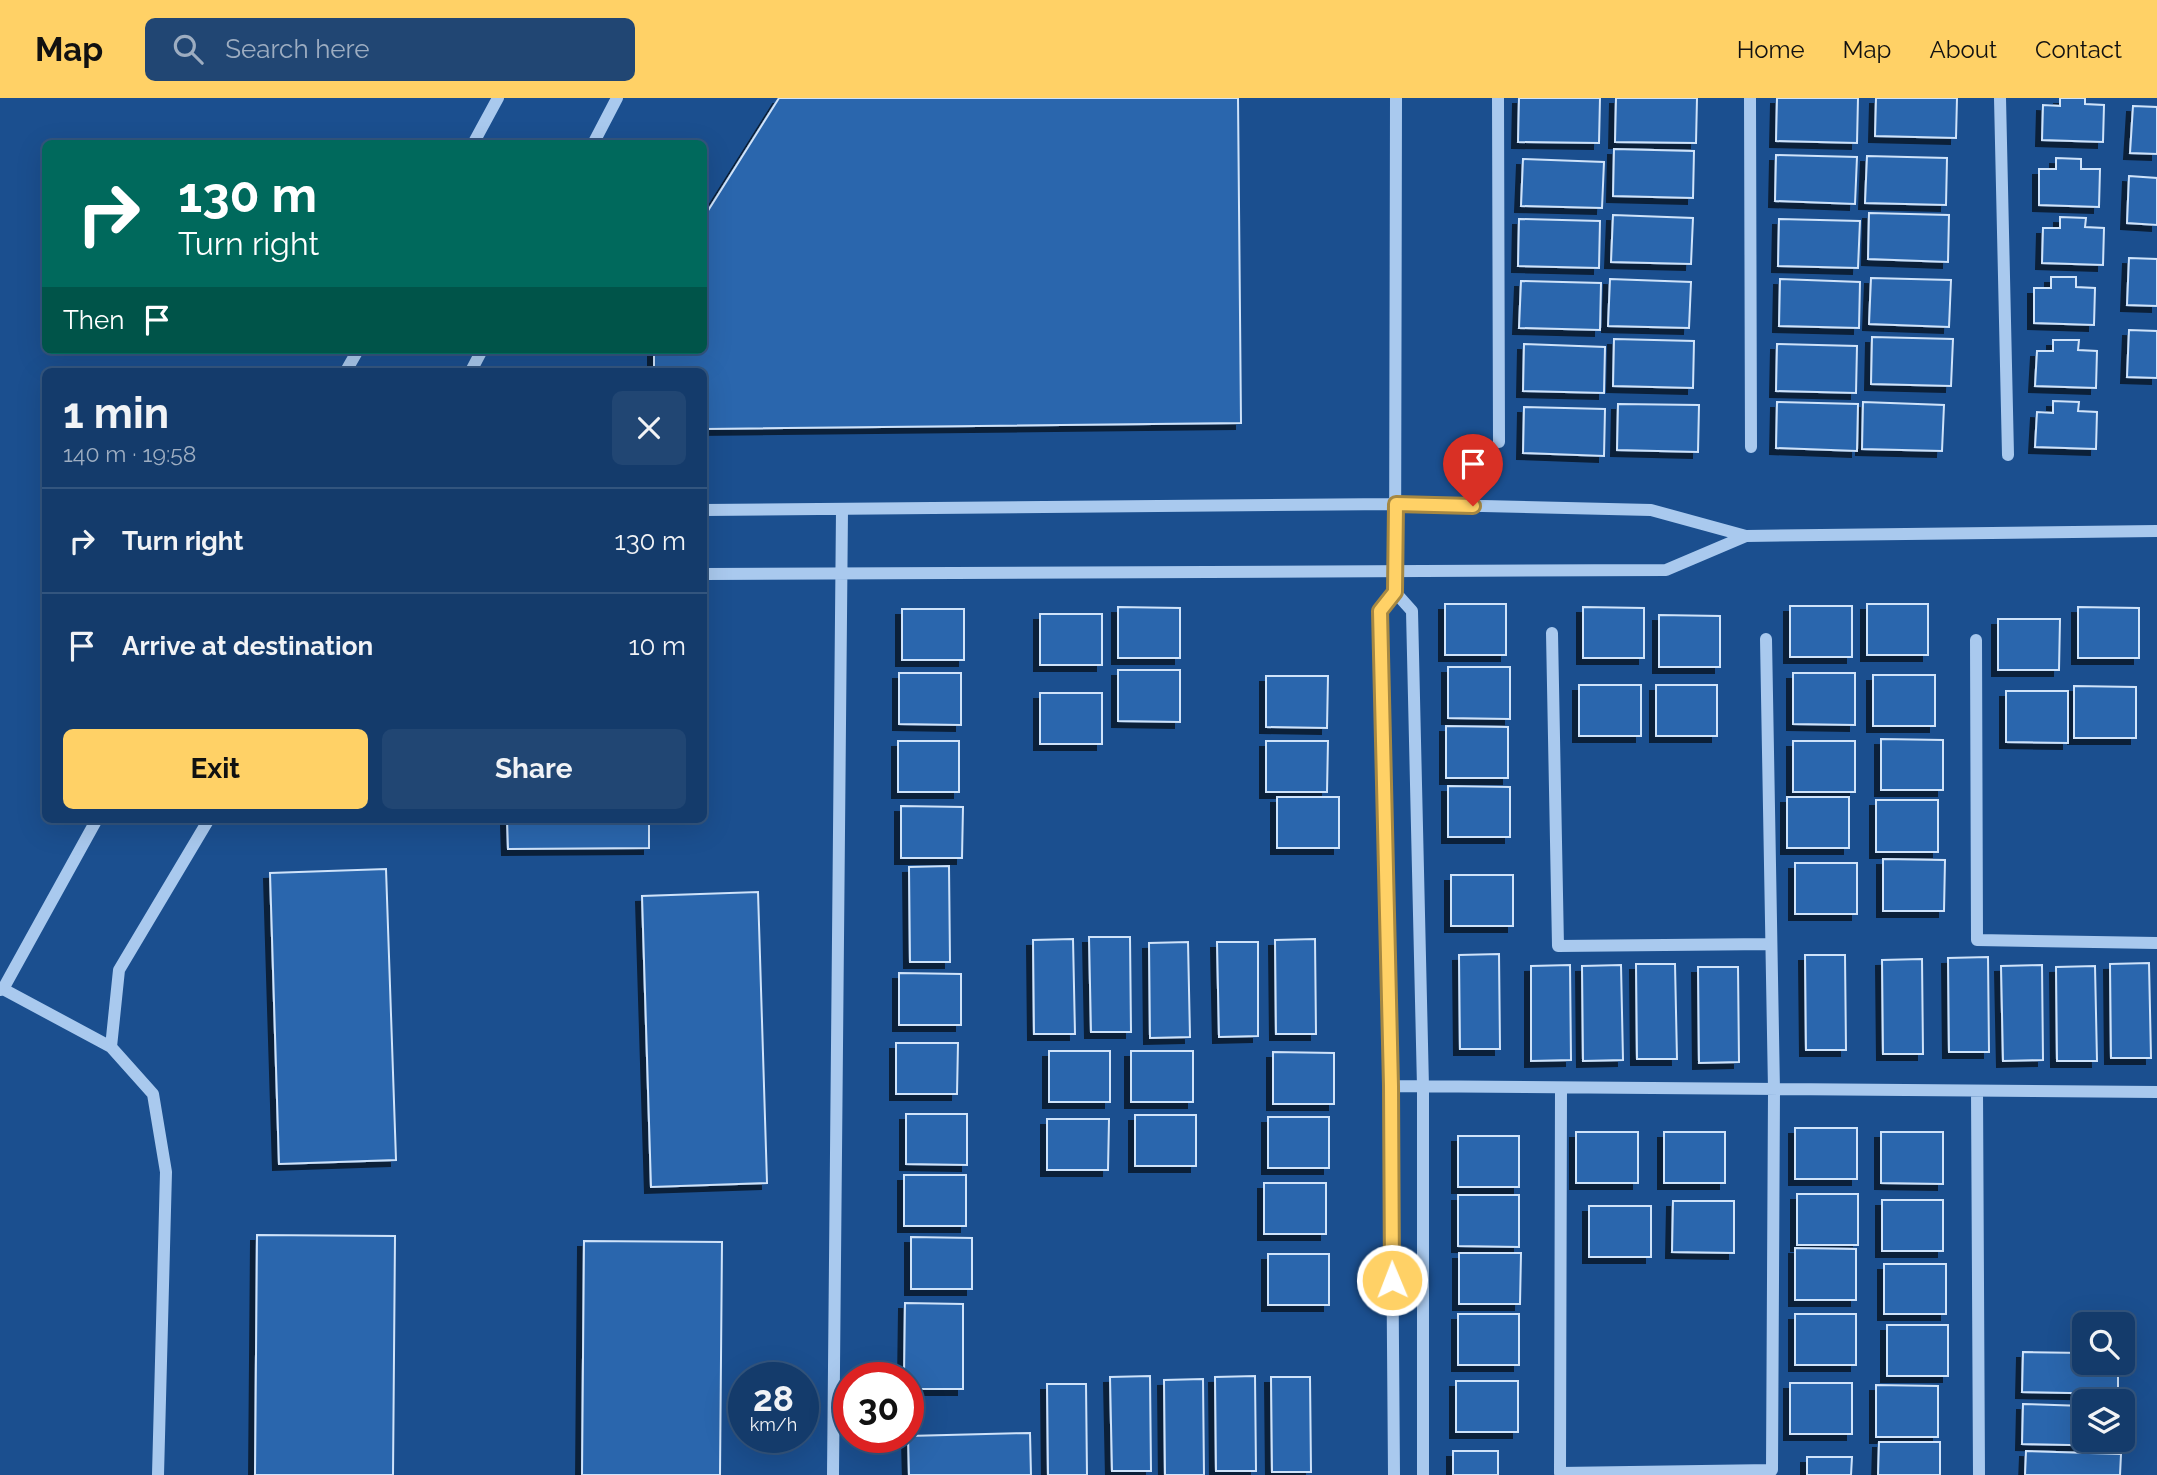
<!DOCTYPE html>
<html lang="en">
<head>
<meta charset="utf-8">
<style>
  body { margin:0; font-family:Raleway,sans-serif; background:#214673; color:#f1f3f6; height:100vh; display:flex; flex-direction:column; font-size:26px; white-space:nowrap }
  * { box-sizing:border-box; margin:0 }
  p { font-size:23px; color:#9dadc1 }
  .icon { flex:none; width:38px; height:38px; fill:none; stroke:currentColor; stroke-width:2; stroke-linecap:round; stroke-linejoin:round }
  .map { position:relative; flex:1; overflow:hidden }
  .sheet { position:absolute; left:42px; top:270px; width:665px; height:455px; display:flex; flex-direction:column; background:#143b6b; border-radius:10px; box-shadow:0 7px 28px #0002,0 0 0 2px #33557e }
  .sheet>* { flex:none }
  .guide { position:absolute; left:42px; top:42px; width:665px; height:214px; border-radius:10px; box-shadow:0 7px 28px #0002,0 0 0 2px #33557e; background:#00695c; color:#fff; overflow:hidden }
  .buttons { position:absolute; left:2072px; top:1214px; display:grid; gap:14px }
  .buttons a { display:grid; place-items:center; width:63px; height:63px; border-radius:10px; background:#143b6b; box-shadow:0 7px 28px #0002,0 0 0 2px #33557e; font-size:35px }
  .speed { position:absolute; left:728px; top:1264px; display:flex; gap:14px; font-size:35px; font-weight:700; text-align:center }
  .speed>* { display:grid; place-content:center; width:91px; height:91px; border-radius:50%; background:#143b6b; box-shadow:0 7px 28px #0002,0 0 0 2px #33557e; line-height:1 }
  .speed small { font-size:18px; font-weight:400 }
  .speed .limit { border:10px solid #d22; background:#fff; color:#111 }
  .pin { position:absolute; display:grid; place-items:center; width:60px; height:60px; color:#fff; margin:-72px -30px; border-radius:50% 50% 50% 0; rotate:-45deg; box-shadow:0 0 7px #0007 }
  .pin .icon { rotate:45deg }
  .me { position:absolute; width:77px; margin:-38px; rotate:359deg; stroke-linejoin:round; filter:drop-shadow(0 0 5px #0008) }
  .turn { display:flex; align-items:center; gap:24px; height:147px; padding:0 21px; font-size:32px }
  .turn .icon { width:91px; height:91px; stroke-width:2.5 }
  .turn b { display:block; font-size:49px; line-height:60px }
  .then { display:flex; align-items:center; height:66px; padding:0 21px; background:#0003; gap:14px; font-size:26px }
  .round { display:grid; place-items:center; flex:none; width:74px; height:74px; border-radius:10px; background:#214673 }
  .summary { display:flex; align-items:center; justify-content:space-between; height:119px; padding:0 21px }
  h1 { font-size:42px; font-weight:700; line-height:52px }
  .cta { display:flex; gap:14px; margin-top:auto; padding:14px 21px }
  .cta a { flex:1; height:80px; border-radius:10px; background:#ffd166; color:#111; font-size:28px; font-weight:700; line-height:80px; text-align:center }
  .cta a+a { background:#214673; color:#f1f3f6 }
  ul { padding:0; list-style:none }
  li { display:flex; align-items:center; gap:21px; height:105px; padding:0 21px; border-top:2px solid #33557e }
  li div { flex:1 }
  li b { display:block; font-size:26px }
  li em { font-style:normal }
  header { display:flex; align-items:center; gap:42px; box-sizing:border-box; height:98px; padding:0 35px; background:#ffd166; color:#111 }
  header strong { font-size:33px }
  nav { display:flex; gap:38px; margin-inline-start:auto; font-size:24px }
  .search { width:490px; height:63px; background:#214673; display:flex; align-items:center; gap:18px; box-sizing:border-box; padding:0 24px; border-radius:10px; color:#9dadc1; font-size:26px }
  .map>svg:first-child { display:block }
</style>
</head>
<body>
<header>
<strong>Map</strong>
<div class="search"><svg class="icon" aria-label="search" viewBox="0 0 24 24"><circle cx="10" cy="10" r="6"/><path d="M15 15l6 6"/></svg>Search here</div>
<nav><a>Home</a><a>Map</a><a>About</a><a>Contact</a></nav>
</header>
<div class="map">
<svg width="2157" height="1377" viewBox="0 0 2157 1377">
  <defs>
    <filter id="shadow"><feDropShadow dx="-6" dy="6" stdDeviation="0" flood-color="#0009"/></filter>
  </defs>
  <rect width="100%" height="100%" fill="#1b4f8f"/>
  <path fill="#2a66ad" stroke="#cfe3fa" stroke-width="2" filter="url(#shadow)" d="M779 0H1238L1241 325 704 331V273H654V252H704V119Z
    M1519 0H1600L1599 45 1518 44Z
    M1616 0H1697L1696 45 1615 44Z
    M1777 0H1858L1857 45 1776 43Z
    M1876 0H1957L1956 40 1875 38Z
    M2060 0H2085V6L2104 7 2103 44 2042 42 2043 7 2060 8Z
    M2133 8 2157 9V56L2130 55Z
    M1614 51 1694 53 1693 100 1613 98Z
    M1776 57 1857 59 1855 106 1775 103Z
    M1867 58 1947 60 1946 107 1865 105Z
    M2056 60 2081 61V71H2100L2099 109 2039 107V71H2056Z
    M1523 61 1604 64 1602 110 1521 108Z
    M2129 78 2157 80V127L2127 125Z
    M1869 115 1949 117 1948 164 1868 161Z
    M1613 117 1693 120 1691 166 1611 164Z
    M2060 119 2086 120 2085 129 2104 130 2103 167 2042 165 2043 130H2060Z
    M1519 121 1600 123 1599 170 1518 168Z
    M1779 121 1860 123 1858 170 1778 168Z
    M2129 160 2157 161V208L2127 207Z
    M2051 179H2076V189L2095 190 2094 227 2034 225V190H2051Z
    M1871 180 1951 182 1949 229 1869 226Z
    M1610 181 1691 184 1689 230 1608 228Z
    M1780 181 1860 184 1859 230 1779 228Z
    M1521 183 1601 185 1600 232 1519 230Z
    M2129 232 2157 233V280L2127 279Z
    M1872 239 1953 241 1951 288 1871 286Z
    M1614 241 1694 243 1693 290 1613 288Z
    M2053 242H2079L2078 252 2097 253 2096 290 2035 288 2037 253H2053Z
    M1524 246 1605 249 1604 295 1523 293Z
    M1777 246 1857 248 1856 295 1776 293Z
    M2053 303 2079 304 2078 313 2097 314 2096 351 2035 349 2037 314 2053 315Z
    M1777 304 1858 306 1857 353 1776 350Z
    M1863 304 1944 307 1942 353 1862 351Z
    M1618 306 1699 307 1698 354 1617 352Z
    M1524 309 1605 311 1604 358 1523 355Z
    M1445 506H1506V557H1445Z
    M1867 506H1928V557H1867Z
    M1790 508H1852V559H1790Z
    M1118 509 1180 510V560H1118Z
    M1583 509 1644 510V560H1583Z
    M2078 509 2139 510V560H2078Z
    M902 511H964V562H902Z
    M1040 516H1102V567H1040Z
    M1659 517 1720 518V569H1659Z
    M1998 521H2060L2059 572H1998Z
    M1448 569H1510V621L1448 620Z
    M1118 572H1180V624L1118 623Z
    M899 575H961V627L899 626Z
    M1793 575H1855V627L1793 626Z
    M1873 577H1935V628H1873Z
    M1266 578H1328L1327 630 1266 629Z
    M1579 587H1641V638H1579Z
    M1656 587H1717V638H1656Z
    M2074 588 2136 589V640H2074Z
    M2006 593H2068V645L2006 644Z
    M1040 595H1102V646H1040Z
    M1446 628 1508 629V680H1446Z
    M1881 641 1943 642V692H1881Z
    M898 643H959V694H898Z
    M1266 643H1328L1327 694H1266Z
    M1793 643H1855V694H1793Z
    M1448 688 1510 689V739H1448Z
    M1277 699H1339V750H1277Z
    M1787 699H1849V750H1787Z
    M1876 702H1938V754H1876Z
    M901 708 963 709 962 760H901Z
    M507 721H649V750L508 751Z
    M1883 761 1945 762 1944 813H1883Z
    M1795 765H1857V816H1795Z
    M949 768 950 864H910L909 769Z
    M386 771 396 1062 279 1066 270 775Z
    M1451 777H1513V828H1451Z
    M758 794 767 1085 651 1089 642 798Z
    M1089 839H1130L1131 934H1091Z
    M1073 841 1075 936H1034L1033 842Z
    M1315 841 1316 936H1276L1275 842Z
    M1188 844 1190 939 1150 940 1149 845Z
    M1217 844H1258V938L1219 939Z
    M1499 856 1500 951H1460L1459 857Z
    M1805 857H1845L1846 952H1806Z
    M1988 859 1989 954H1949L1948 860Z
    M1922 861 1923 956H1883L1882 862Z
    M2149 865 2151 960H2111L2110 866Z
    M1636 866H1675L1677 961H1637Z
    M1570 867 1571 962 1531 963V868Z
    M1621 867 1623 962 1583 963 1582 868Z
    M2042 867 2043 962 2003 963 2001 868Z
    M2095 868 2097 963H2057L2056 869Z
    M1698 869H1738L1739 964 1699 965Z
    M899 875 961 876V927H899Z
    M896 945H958L957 996H896Z
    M1049 953H1110V1004H1049Z
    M1131 953H1193V1004H1131Z
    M1273 954 1334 955V1006H1273Z
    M906 1016H967V1067L906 1066Z
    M1135 1017H1196V1068H1135Z
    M1268 1019H1329V1070H1268Z
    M1047 1021H1109L1108 1072H1047Z
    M1795 1030H1857V1081H1795Z
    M1576 1034H1638V1085H1576Z
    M1664 1034H1725V1085H1664Z
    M1881 1034H1943V1086L1881 1085Z
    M1458 1038H1519V1089H1458Z
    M904 1077H966V1128H904Z
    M1264 1085H1326V1136H1264Z
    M1797 1096H1858V1147H1797Z
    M1458 1097H1519V1149L1458 1148Z
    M1882 1102H1943V1153H1882Z
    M1673 1103H1734V1155L1672 1154Z
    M1589 1108H1651V1159H1589Z
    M257 1137 395 1138 393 1377H255Z
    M911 1139 972 1140V1191H911Z
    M584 1143 722 1144 720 1377H582Z
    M1795 1150 1856 1151V1202H1795Z
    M1459 1155H1521L1520 1206H1459Z
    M1268 1156H1329V1207H1268Z
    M1884 1166H1946V1216H1884Z
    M905 1205 963 1206V1291H908V1279H904Z
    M1458 1216H1519V1267H1458Z
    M1795 1216H1856V1267H1795Z
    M1887 1227H1948V1278H1887Z
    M2023 1254 2084 1255V1265H2118V1296L2022 1294Z
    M1150 1278 1151 1373H1112L1110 1279Z
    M1255 1278 1256 1373H1216L1215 1279Z
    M1271 1279H1310L1311 1374H1272Z
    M1203 1281 1204 1377H1165L1164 1282Z
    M1456 1283H1518V1334H1456Z
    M1790 1285H1852V1336H1790Z
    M1047 1286H1086L1087 1377H1048Z
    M1876 1287 1938 1288V1339H1876Z
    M2023 1306 2084 1308V1342H2118V1348L2022 1346Z
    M1030 1335 1031 1377H909L908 1338Z
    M1879 1344H1940V1377H1878Z
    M1453 1353H1498V1377H1453Z
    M2026 1353 2121 1356 2120 1377H2025Z
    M1807 1359H1852L1851 1377H1807Z"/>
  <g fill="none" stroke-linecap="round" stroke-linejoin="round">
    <path stroke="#a9c9ee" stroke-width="12" d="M1498 0 1499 344
      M1750 0 1751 349
      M2000 0 2008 357
      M473 46 498 0
      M593 46 617 0
      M346 273 358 252
      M471 273 482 252
      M704 412 1396 406 1651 412 1746 438 2157 433
      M704 476 1666 472 1746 438
      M1395 494 1396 0
      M1552 535 1558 848 1771 846
      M1976 542 1977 842 2157 845
      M3 891 111 949 153 996 166 1074 158 1377
      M0 892 3 891 97 721
      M111 949 119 872 209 721
      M1391 988 2157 994
      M1561 990 1560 1375 1772 1372 1774 992 1766 541
      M1977 993 1979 1377
      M833 1377 842 412
      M1394 1377 1391 988 1380 513 1395 494 1412 513 1423 989V1377"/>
  </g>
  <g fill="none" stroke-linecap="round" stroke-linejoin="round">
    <g stroke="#a68842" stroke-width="18">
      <path id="route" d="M1392 1182 1391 988 1380 513 1395 494 1396 406 1473 408"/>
    </g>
    <use href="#route" stroke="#ffd166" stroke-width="12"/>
  </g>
</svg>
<div class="buttons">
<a><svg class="icon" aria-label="search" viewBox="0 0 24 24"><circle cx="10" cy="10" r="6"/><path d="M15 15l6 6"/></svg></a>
<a><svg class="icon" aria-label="layers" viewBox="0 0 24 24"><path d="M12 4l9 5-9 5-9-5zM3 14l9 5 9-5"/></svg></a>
</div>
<div class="speed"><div>28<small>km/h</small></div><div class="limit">30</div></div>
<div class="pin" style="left:1473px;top:408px;background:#d93025"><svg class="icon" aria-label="arrive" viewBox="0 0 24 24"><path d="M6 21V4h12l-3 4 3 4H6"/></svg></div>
<svg class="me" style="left:1392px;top:1182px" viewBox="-20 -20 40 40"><circle r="17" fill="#ffd166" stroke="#fff" stroke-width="3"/><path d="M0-11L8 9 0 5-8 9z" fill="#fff"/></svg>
<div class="guide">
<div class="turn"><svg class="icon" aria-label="right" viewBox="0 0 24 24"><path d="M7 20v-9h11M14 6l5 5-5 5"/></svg><div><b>130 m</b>Turn right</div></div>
<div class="then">Then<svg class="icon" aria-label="arrive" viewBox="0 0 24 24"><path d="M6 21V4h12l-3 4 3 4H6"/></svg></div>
</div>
<section class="sheet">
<div class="summary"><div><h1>1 min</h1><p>140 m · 19:58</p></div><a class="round"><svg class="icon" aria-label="close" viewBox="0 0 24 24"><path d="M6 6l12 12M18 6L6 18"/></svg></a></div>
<ul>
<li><svg class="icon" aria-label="right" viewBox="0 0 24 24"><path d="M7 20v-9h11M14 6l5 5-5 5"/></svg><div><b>Turn right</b></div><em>130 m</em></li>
<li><svg class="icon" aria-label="arrive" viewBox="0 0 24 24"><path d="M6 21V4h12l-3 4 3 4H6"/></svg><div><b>Arrive at destination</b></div><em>10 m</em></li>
</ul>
<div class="cta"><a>Exit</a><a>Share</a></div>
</section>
</div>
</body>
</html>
